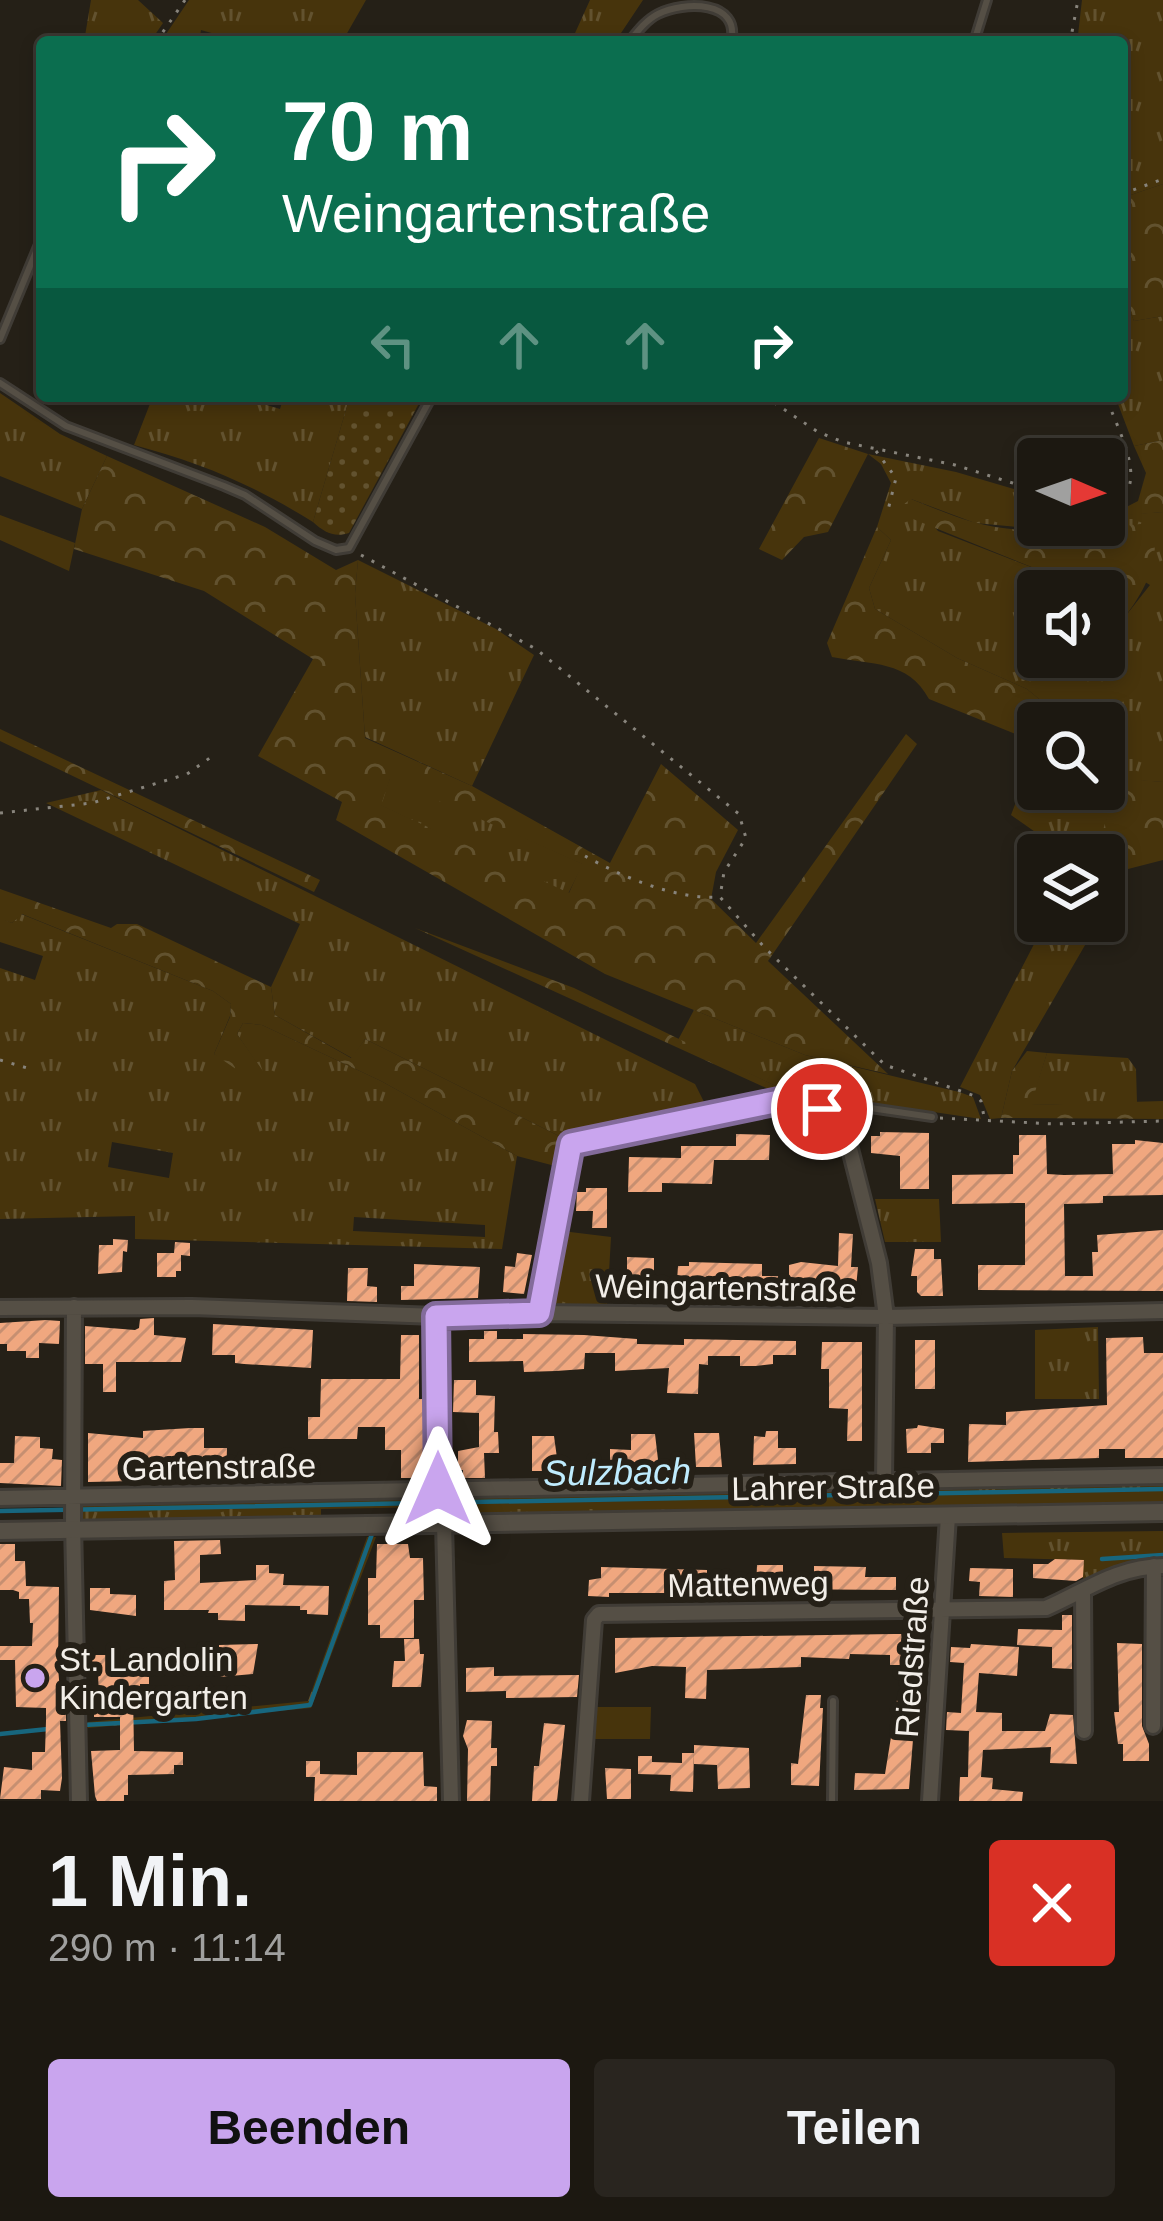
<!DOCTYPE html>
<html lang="de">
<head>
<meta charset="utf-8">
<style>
  body { margin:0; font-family:Helvetica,sans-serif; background:#29251f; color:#f1f3f6; height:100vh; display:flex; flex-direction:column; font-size:45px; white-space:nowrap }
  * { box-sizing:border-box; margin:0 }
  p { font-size:39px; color:#a0a09f }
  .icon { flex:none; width:66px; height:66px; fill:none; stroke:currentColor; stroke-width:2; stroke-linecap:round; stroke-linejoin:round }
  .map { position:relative; height:1801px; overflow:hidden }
  .sheet { display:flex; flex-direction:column; background:#1c1811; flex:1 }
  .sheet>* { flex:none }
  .guide { position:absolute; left:36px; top:36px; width:1092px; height:366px; border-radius:12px; box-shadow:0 6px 18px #0003,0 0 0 3px #3a3731; background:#0b6e4f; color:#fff; overflow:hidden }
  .needle { width:78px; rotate:92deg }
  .fabs { position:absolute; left:1017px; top:438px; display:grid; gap:24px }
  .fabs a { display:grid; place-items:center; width:108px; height:108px; border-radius:12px; background:#1c1811; box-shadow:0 6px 18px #0003,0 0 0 3px #3a3731; font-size:60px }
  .pin { position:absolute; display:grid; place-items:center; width:102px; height:102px; color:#fff; margin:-51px; border:6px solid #fff; border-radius:50%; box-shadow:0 3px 12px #0007 }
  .me { position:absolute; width:132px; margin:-66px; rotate:0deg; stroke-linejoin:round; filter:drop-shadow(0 0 9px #0008) }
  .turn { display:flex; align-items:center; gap:42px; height:252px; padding:0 48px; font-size:54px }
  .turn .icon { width:156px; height:156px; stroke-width:2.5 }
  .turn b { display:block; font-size:84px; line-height:102px }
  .lanes { display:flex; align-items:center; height:114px; padding:0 48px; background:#0003; justify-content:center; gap:60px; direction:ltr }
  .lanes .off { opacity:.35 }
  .round { display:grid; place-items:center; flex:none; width:126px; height:126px; border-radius:12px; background:#29251f }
  .head { display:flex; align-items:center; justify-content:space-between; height:204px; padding:0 48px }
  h1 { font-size:72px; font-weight:800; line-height:90px }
  .primary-button { display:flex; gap:24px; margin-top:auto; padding:24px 48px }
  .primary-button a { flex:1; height:138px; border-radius:12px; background:#c9a5ee; color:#111; font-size:48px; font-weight:800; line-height:138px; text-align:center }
  .primary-button a+a { background:#29251f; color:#f1f3f6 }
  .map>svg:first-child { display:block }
</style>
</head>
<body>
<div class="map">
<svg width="1163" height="1801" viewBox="0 0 1163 1801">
  <defs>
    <pattern id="grass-tufts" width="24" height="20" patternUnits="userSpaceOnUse" patternTransform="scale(3)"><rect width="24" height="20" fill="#47340c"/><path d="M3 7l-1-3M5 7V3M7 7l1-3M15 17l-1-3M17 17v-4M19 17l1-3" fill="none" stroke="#62522f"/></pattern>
    <pattern id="forest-crowns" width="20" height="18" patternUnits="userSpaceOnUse" patternTransform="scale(3)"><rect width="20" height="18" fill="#47340c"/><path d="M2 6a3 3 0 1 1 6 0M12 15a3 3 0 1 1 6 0" fill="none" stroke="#62522f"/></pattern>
    <pattern id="garden-dots" width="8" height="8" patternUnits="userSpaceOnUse" patternTransform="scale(3)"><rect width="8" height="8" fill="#47340c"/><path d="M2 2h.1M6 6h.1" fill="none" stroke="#62522f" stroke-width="1.8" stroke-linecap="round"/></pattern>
    <pattern id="building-hatch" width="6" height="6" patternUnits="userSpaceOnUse" patternTransform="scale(3)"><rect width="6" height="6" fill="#f0a77f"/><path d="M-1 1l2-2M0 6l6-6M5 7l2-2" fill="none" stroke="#c68f71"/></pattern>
  </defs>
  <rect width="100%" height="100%" fill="#252017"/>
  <path fill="url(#grass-tufts)" fill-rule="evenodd" d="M91 0H138L163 23 150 42H84Z
    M189 0H366L342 42H243L201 30 199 42 162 40Z
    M590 0H643L615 42H571Z
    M1082 0H1163V184L1122 198V42H1073L1078 35Z
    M1122 292 1134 321 1163 316V440L1134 446 1115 396H1122Z
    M0 393 60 434 107 456 82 509 0 476Z
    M153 396H237L280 409 284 396H350L313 522C253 485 202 463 134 445Z
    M868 454 956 472 1038 496V525H1104V516L1163 512V782L1118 779 1097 855H1068L1011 815 1038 745V789H1104V723H1050L1044 703 1027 689 957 658 875 609 869 588 891 540 877 527 891 483 881 464ZM911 499 975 523 1060 531 1150 585 1124 618 1104 614V657H1038V591H1054L1049 574 938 531Z
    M0 515 75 543 69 571 0 540Z
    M358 560 496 629 534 655 472 786 365 737 355 594Z
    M390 778 583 864 568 894 380 805Z
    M101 790 695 1084 706 1106 567 1140 365 1039 352 1058 275 1015 271 987 300 924 46 803Z
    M21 914 213 991 231 1004 230 1016 214 1054 269 1081 237 1034 243 1023 262 1025 381 1081 517 1156 502 1249 135 1239V1216L0 1219V968L35 980 43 956 0 942V918L12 923ZM112 1142 173 1153 169 1178 108 1167ZM354 1217 485 1225V1237L353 1231Z
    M1046 921H1099L1012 1071 1001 1118 990 1119 980 1095 960 1087Z
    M694 1010 805 1055 959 1092 973 1097 981 1119 784 1090 678 1040Z
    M1047 1053 1128 1058 1136 1069 1137 1103 1030 1105Z
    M875 1199H939L941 1242H885Z
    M562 1231 611 1237 607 1307 547 1306Z
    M1098 1327 1099 1399H1035V1330Z
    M1163 1485V1502L436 1514V1498Z
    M431 1496V1507L321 1509V1517L80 1523V1504Z
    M1163 1531V1562L1120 1565 1083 1581V1560L1004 1558 1002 1533Z
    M367 1537H376L311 1708 88 1728V1722L308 1701Z"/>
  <path fill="url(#forest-crowns)" fill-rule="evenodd" d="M1163 184V316L1134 321 1122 292V198Z
    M819 438 868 454 828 532 804 537 782 560 759 549Z
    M1163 440V512L1107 517 1138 501 1146 473 1134 446Z
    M107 456 265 527 336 570 358 560 355 594 365 738 472 786 610 863 661 764 738 830 716 872 711 899 756 943 906 734 917 744 768 961 888 1074 805 1055 605 974 336 820 342 802 258 756 313 659 204 591 74 549 82 509ZM390 779 582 864 569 893 381 805Z
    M911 499C931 507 952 516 973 522 1030 538 1092 528 1151 523 1163 557 1145 591 1124 618L1104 614V591H1054L1049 574 908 517 904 504Z
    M877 527 891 540 869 588 875 609 957 658 1027 689 1044 703 1050 723H1038V743L929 699C908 660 872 665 832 657L827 643Z
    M0 729 320 880 314 892 0 741Z
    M1118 778 1163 782V860L1128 869 1096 855Z
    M0 889 111 928 117 924H137L271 987 275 1015 351 1058 365 1039 567 1140 559 1167 517 1156 381 1081 262 1025 243 1023 237 1034 270 1081 268 1091 214 1054 230 1017 231 1004 213 991 22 914 12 923 0 919Z
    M415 928 574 988 784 1090 775 1092Z
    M1027 1051 1047 1053 1031 1105 1163 1101V1119L1001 1118 1012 1071Z"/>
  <path fill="#47340c" d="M597 1707H651L650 1739H594Z"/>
  <path fill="url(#garden-dots)" d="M350 396H423L349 533C334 538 324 532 313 522Z"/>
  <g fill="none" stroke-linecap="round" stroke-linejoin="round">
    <path stroke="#17667e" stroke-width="4.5" d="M0 1511 1163 1489
      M1102 1559 1163 1555
      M83 1725 196 1719 310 1705 372 1534
      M0 1734 48 1729"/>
  </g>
  <path fill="url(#building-hatch)" d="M880 1132 929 1133V1189H900V1156L871 1153V1136H880Z
    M736 1134 770 1135 769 1160H714L712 1184 662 1183V1192H628L629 1157 681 1158V1146H736Z
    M1019 1135H1046L1047 1174 1064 1175 1113 1174 1112 1144H1135V1140L1163 1143V1195L1103 1196V1203L1064 1204 1065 1276H1093L1092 1252H1098L1097 1235 1163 1230V1291L978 1290V1265H1025V1203L952 1204V1175L1013 1174V1155H1019Z
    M586 1188H607V1228H592L593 1211H576L577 1192H586Z
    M839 1233 853 1234 851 1267H858L855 1298 627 1293V1257L654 1258V1281H677L678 1266H689V1262L762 1264V1276H789V1265L801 1262 838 1266Z
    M113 1239 128 1240 127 1252 123 1251 122 1272 98 1274 99 1245H113Z
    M175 1242 190 1243V1256L181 1255V1271H176V1277H157V1253H174Z
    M915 1249H934V1259H941L943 1296H921L917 1292V1276H911Z
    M517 1253 532 1255 524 1294 503 1292 505 1266 515 1267Z
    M414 1264 480 1267 478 1298 401 1300V1286H414Z
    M348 1268H368L367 1286 377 1287V1302L347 1301Z
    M154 1318V1335L186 1338 181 1362H116V1392H103V1364H85V1326L135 1330 139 1328 140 1319Z
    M46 1320 60 1321 59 1344 39 1343V1358H26V1351H7V1344H0V1323Z
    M213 1324 313 1330 311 1368 244 1364 235 1363V1355H212Z
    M484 1331H497V1339H523V1334L584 1335 637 1339V1344L684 1345V1339L796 1341V1355H773V1364L756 1366H740V1356H708V1365L699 1364 698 1394 667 1393 669 1368 615 1371V1353H585L584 1369 556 1371 524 1372 523 1361 469 1362V1339H484Z
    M401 1335H419V1399H426L427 1478H401V1450H385V1427H358L357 1439H308V1417H320L321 1379H400Z
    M1143 1337 1144 1353H1163V1458H1125V1449H1099V1458L968 1462 969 1424 1006 1425V1412L1107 1405 1106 1338Z
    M915 1340H935V1389H915Z
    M822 1342H862V1441H847L848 1409 829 1408V1369H821Z
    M454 1380H476V1395L495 1396 494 1432H498L499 1453H484L485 1478H463V1470H458V1451L479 1447V1413L453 1412Z
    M918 1425 944 1429V1443H931V1453H907L906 1429 917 1428Z
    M190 1428H204V1448H227L226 1482 206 1483V1469L180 1468V1480L88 1482V1433L143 1438V1431Z
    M766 1431H778V1448H796V1464L753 1465 754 1436 765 1437Z
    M694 1433H719L722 1467H696Z
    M631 1434H655L659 1468 610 1466V1449L631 1450Z
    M15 1436 40 1437V1448L53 1449 52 1459 62 1460 61 1486 0 1483V1463H14Z
    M532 1436H554L557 1458H553V1471H532Z
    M220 1540 221 1554 200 1555V1583L256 1580V1565H269V1573L284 1574 283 1585 329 1586 328 1615 307 1614V1610H300V1606L245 1605V1621L218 1620V1613H208L209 1610H164V1581L175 1580 174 1541Z
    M0 1544H15V1561H25L26 1586 59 1587 58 1667 61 1704H66V1721H60L62 1778 60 1791 41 1790V1799H0L4 1767 32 1770V1752H45L46 1721V1708L16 1707 15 1660H0V1646H32L33 1623H30L29 1599H19V1592L13 1590H0Z
    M377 1544H408L410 1558H423L424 1600H414V1638H380V1625H368V1578H376Z
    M1055 1559 1084 1560 1083 1577 1076 1581 1033 1578V1564H1048Z
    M757 1565H783V1575H814V1566L866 1567 865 1577H896V1590L756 1589Z
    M601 1567 707 1570V1577H720V1593H609V1597L588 1596 589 1580 601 1578Z
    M970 1568 1013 1569V1597L979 1596 980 1582 969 1581Z
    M90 1588H110V1594L136 1595V1616L90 1610Z
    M1062 1615H1072V1669L1052 1668V1647L1017 1645 1018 1629 1062 1630Z
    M894 1634H919V1654H905V1665H890V1655L850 1654 849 1659 801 1657V1667L707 1670 706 1699 685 1698 686 1667 652 1666 615 1673V1638Z
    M404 1639H419L420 1654H424L421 1687H392L394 1661H405Z
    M1117 1643 1142 1644V1726L1149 1744V1761H1123V1744H1118L1114 1712H1119Z
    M258 1644 253 1674 219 1677V1645Z
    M971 1644 1019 1647 1017 1676 979 1673 976 1712 1002 1713V1731H1045L1050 1714 1073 1715 1077 1764 1050 1763 1051 1747 983 1750 981 1777 993 1778 992 1789 1023 1792 1022 1801H959L960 1777H968L969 1731 946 1730 947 1712 961 1713 964 1663 950 1662 951 1647 970 1648Z
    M90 1655H112L113 1665 149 1666V1684H140V1693H133L134 1751 183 1752V1765H174V1774L128 1775V1795H124V1801H97L95 1796 91 1751 120 1750V1717H94V1698H99L98 1673H91Z
    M494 1667V1676L579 1675 577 1697 506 1698V1691L466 1692V1668Z
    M806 1695H821L820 1708H823L819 1786 791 1785V1763L798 1764Z
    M897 1700 913 1701 915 1715 909 1789 854 1790 855 1773 885 1774Z
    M467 1720 492 1721 491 1748H497V1766H491L490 1801H467L468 1749 463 1736Z
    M544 1723 565 1725 557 1801H532L534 1766H539Z
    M694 1745 749 1748 750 1788 718 1789 717 1765 694 1764Z
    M357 1752H423L424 1786 437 1787V1801H314L315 1777H306V1761H320V1774L357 1775Z
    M682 1753H694L693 1792 670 1791 671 1775 638 1774V1756H652V1762L682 1763Z
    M605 1768 631 1769V1799H607Z"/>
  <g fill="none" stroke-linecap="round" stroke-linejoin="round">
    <g stroke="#403c36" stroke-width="12">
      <path id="service" d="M629 42C637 32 646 20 658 14 684 1 741 0 731 42
        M974 42 987 0
        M0 339 42 237
        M0 383 66 426 224 486 245 495 315 541 336 550 349 548 432 396
        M824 1108 843 1104 932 1117
        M832 1801 833 1701"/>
    </g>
    <g stroke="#403c36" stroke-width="20">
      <path id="minor" d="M74 1307 73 1523 79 1801
        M0 1308 192 1307 436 1316 539 1313 886 1317 1163 1311
        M539 1313 571 1144 784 1100C815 1100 835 1113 848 1141L879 1263 886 1317 884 1480
        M436 1316 438 1489
        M0 1498 1163 1476
        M444 1523 451 1801
        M1083 1592 1084 1731
        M1153 1726 1154 1566
        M581 1801 594 1620 599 1614 1046 1608C1087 1590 1116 1567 1163 1566
        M930 1801 948 1516"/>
    </g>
    <g stroke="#403c36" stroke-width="22">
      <path id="tertiary" d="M0 1531 1163 1512"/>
    </g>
    <path stroke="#88847c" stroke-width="3" stroke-dasharray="3 9" stroke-linecap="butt" d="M156 42 185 0
      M1066 42 1072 32 1078 0
      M1122 194 1163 179
      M764 396 818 432 843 442 955 465 1038 491
      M876 451 896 478 888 510
      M1104 506C1157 494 1117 431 1106 396
      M361 555 536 649 739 814 746 838 724 872 720 897 765 948 885 1065 975 1096 981 1101 985 1122
      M0 813 92 803 187 774 214 755
      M585 856C622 877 677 900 720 897
      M0 1060 34 1070
      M940 1118 1055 1124 1163 1121"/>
    <use href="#service" stroke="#554f45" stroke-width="6"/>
    <use href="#minor" stroke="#554f45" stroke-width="14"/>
    <use href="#tertiary" stroke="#554f45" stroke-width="16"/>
  </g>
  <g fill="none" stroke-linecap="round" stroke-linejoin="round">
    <g stroke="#836b9b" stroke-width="30">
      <path id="route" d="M438 1489 436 1316 539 1313 571 1144 784 1100H805L822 1109"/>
    </g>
    <use href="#route" stroke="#c9a5ee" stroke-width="21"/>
  </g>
  <circle fill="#c9a5ee" stroke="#252017" stroke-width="4.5" cx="35" cy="1678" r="12"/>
  <g text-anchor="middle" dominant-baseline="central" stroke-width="12" stroke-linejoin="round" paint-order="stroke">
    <g font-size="33" fill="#f2eee8" stroke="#252017">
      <text transform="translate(726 1288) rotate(1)">Weingartenstraße</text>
      <text transform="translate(219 1467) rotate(-1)">Gartenstraße</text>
      <text transform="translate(833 1487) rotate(-1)">Lahrer Straße</text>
      <text transform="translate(748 1584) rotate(-1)">Mattenweg</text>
      <text transform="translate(912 1657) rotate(-86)">Riedstraße</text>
    </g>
    <g font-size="33" fill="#f2eee8" stroke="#252017" text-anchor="start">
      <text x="59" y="1659">St. Landolin<tspan x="59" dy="38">Kindergarten</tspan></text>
    </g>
    <g font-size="36" font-style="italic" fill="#bfecfe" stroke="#252017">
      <text transform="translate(617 1472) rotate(-1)">Sulzbach</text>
    </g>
  </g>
</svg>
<div class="fabs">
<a><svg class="needle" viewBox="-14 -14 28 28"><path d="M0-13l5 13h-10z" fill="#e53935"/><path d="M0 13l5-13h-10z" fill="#a0a09f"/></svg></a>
<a><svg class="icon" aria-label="sound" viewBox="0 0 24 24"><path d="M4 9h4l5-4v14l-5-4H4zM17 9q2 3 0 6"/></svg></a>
<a><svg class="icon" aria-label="search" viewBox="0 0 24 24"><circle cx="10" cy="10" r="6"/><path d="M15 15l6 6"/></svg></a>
<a><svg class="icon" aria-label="layers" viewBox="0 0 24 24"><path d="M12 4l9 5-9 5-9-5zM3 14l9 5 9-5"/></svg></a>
</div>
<div class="pin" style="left:822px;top:1109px;background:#d93025"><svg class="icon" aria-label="arrive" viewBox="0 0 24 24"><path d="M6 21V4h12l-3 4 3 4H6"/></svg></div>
<svg class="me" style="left:438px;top:1489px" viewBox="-20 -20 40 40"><path d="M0-17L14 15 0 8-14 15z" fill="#c9a5ee" stroke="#fff" stroke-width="4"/></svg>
<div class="guide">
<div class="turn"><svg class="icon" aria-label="right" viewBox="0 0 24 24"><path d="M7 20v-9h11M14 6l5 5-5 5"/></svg><div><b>70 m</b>Weingartenstraße</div></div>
<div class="lanes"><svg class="icon off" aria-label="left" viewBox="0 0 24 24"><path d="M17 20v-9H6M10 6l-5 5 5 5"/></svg><svg class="icon off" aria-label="ahead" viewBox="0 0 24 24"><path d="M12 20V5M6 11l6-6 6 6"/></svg><svg class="icon off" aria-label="ahead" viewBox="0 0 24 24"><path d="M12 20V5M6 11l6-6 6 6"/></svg><svg class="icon" aria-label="right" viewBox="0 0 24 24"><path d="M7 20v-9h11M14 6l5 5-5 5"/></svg></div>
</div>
</div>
<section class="sheet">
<div class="head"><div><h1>1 Min.</h1><p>290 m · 11:14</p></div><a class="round" style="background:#d93025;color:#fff"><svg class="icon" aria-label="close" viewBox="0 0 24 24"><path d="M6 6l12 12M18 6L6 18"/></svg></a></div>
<div class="primary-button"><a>Beenden</a><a>Teilen</a></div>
</section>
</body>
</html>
